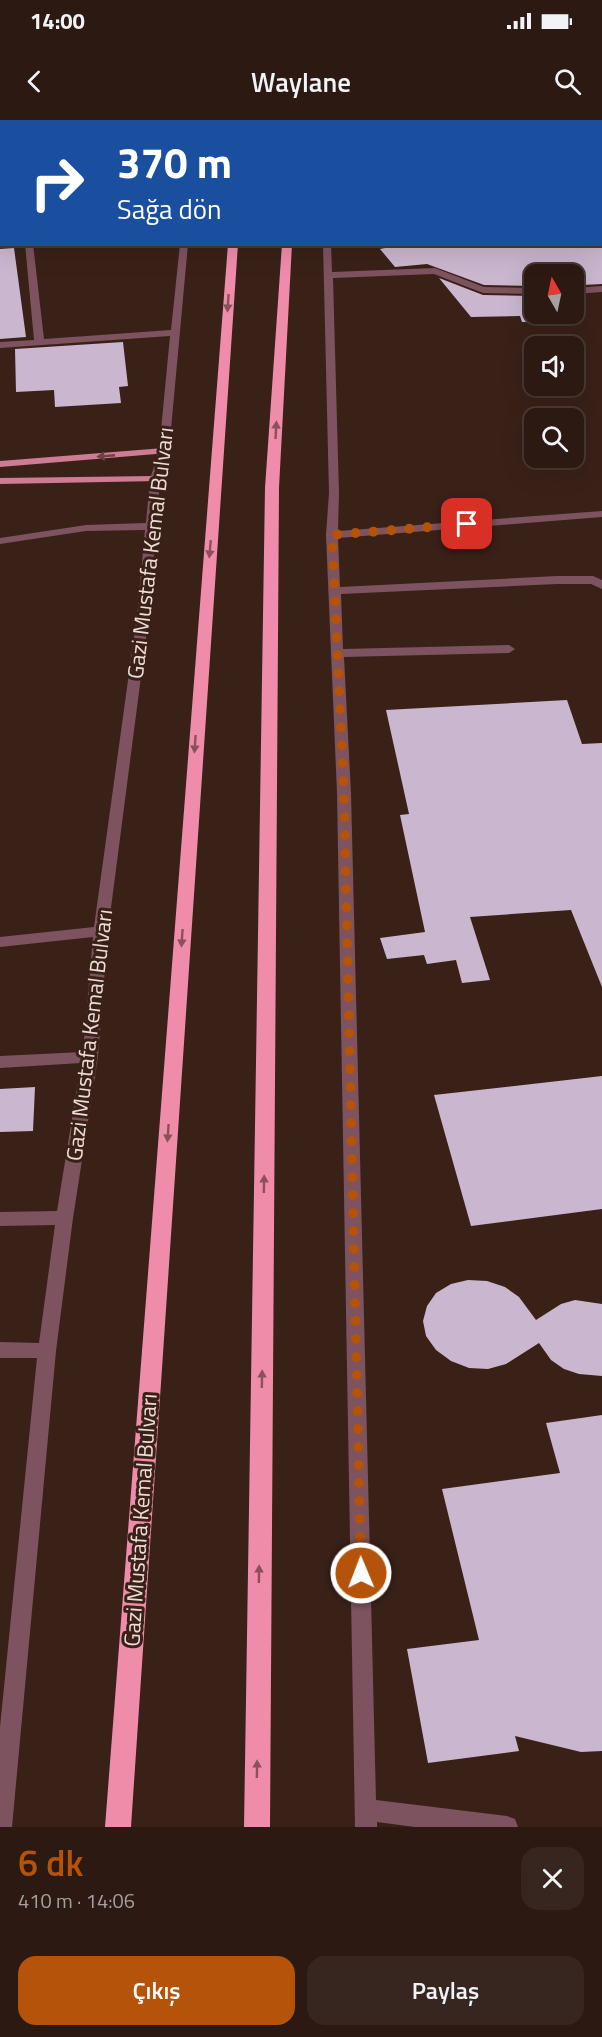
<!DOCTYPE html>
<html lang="tr">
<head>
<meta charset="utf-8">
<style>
  body { margin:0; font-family:"Titillium Web",sans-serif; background:#372620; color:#f1f3f6; height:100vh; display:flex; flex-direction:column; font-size:22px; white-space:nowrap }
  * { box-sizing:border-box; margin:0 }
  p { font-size:20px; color:#a6a09f }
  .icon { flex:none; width:33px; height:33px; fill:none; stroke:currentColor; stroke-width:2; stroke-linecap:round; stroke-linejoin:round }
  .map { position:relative; height:1707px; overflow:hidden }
  .panel { display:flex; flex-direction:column; background:#2b1912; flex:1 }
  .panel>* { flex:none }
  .banner { position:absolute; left:0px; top:0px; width:603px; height:126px; box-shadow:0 6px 24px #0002,0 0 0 2px #473832; background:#1a4fa0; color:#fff; overflow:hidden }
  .needle { width:39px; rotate:351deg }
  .buttons { position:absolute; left:524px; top:144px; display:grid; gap:12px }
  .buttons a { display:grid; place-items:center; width:60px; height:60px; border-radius:12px; background:#2b1912; box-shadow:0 6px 24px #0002,0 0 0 2px #473832; font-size:30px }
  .pin { position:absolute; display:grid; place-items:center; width:51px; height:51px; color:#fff; margin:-26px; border-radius:12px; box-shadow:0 3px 9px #0006 }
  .me { position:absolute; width:66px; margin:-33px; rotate:359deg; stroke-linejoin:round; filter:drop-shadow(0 0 4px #0008) }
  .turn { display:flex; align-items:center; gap:21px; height:126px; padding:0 18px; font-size:27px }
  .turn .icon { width:78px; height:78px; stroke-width:2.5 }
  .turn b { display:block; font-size:42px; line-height:51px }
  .round { display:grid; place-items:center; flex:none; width:63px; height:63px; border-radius:18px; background:#372620 }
  .head { display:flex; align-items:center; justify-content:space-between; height:102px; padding:0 18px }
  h1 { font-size:36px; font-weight:600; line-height:45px; color:#b45309 }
  .button { display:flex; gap:12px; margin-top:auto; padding:12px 18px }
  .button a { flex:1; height:69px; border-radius:18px; background:#b45309; color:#fff; font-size:24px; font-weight:600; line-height:69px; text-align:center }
  .button a+a { background:#372620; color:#f1f3f6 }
  .status { display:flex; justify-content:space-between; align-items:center; height:42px; padding:0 30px; background:#2b1912; direction:ltr }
  .status svg { height:16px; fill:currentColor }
  header { display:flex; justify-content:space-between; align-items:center; height:78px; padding:0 18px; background:#2b1912; font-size:27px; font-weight:600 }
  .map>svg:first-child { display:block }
</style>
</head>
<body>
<div class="status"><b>14:00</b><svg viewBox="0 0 49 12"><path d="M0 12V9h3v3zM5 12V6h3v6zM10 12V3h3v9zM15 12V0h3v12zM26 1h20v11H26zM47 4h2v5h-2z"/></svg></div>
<header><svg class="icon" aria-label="back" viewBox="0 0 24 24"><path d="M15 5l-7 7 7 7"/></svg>Waylane<svg class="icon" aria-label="search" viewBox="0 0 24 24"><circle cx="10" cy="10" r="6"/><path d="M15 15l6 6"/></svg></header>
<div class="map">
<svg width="602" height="1707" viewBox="0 0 602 1707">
  <rect width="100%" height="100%" fill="#392118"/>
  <path fill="#cab6ce" d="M388 124H602V164L583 165 573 154H534V166L484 165 427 144 395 147 380 129 390 127Z
    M14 128 26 217 0 219V129Z
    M439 158 483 175 534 176V194H544L546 202H522L520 196 471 197Z
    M123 222 128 266 119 267 121 283 55 287 54 270 16 272 15 229Z
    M567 580 582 624 602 623V867L571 790 470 797 490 860 462 863 456 840 427 844 424 835 387 839 380 818 425 812 400 695 409 694 386 590Z
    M602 956V1089L471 1106 434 975Z
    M35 967 33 1011 0 1012V969Z
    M468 1160 487 1161 505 1167 519 1177 536 1200 561 1184 575 1180 602 1184V1256L579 1254 564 1249 551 1240 539 1223 506 1244 488 1249 469 1248 451 1241 436 1230 426 1216 423 1201 427 1186 436 1173 451 1164Z
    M602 1295V1631L581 1632 515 1616 519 1631 428 1643 407 1529 479 1520 442 1369 560 1353 546 1303Z"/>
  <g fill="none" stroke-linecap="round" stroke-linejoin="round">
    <path fill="#7c535e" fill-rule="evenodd" d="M195 0H203V2H195Z
      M322 0H330V2H322Z
      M0 71H2V77H0Z
      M25 124H33L44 219 171 210 180 124H188L169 331 160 359 157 404 159 406 156 409 149 495 108 811 98 937 73 1098 56 1231 12 1707H0V1607L37 1238H0V1222L39 1223 55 1105 0 1106V1092L57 1091 81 943 0 948V936L83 932 93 817 0 827V817L94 807 137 495 145 410 86 411 0 424V418L86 405 146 403 150 359 159 331 170 216 0 228V222L34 220Z
      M323 124H331L332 152 435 148 484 167 534 168V174L483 173 434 154 333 158 339 373 338 411 602 391V397L338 418 340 467 557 456H593L602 460V469L591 464H557L341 474 343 529 509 525 515 529 509 533 344 537 351 673 376 1680 507 1696 515 1699 518 1707H415L377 1702V1707H355L337 673 326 415 329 373Z
      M602 166V172L573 174V168Z"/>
    <path fill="#ce7c94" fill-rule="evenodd" d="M164 328 169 331 168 333 0 347V341Z
      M155 356 160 359 159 361 0 364V358Z"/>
    <path fill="#ef8ca9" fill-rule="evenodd" d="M237 0H247L237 2Z
      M285 0H295V2H285Z
      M228 124H238L131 1707H105Z
      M282 124H292L279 368 270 1707H244L265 368Z"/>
  </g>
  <defs><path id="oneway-solid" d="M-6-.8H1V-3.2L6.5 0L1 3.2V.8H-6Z" transform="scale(1.5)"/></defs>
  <g fill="#8b5159">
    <use href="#oneway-solid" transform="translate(228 183) rotate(94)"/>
    <use href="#oneway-solid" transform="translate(276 310) rotate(-87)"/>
    <use href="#oneway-solid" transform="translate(210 429) rotate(95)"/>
    <use href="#oneway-solid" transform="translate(195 624) rotate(94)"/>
    <use href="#oneway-solid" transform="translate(182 818) rotate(94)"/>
    <use href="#oneway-solid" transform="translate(168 1013) rotate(94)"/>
    <use href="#oneway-solid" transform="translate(264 1064) rotate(-89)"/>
    <use href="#oneway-solid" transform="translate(262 1259) rotate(-89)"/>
    <use href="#oneway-solid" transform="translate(259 1454) rotate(-89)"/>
    <use href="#oneway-solid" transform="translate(257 1649) rotate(-89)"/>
  </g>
  <use fill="#6d4143" href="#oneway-solid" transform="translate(106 336) rotate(175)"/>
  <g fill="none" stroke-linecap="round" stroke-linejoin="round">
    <path stroke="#b45309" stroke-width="10" stroke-dasharray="0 18" d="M361 1453 344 673 332 415 467 404"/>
  </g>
  <g text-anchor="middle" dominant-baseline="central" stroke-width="6" stroke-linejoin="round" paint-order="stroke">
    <g font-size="22" fill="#eeddd7" stroke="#392118">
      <text transform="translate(150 433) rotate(-83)">Gazi Mustafa Kemal Bulvarı</text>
      <text transform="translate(89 915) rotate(-83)">Gazi Mustafa Kemal Bulvarı</text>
      <text transform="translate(140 1400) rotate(-86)">Gazi Mustafa Kemal Bulvarı</text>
    </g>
  </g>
</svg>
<div class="buttons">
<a><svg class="needle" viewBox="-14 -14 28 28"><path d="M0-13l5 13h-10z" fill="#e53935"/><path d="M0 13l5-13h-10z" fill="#a6a09f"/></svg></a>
<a><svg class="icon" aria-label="sound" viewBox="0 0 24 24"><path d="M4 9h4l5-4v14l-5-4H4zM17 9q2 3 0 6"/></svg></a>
<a><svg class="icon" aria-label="search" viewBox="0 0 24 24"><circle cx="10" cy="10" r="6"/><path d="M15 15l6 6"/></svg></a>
</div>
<div class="pin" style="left:467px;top:404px;background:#d93025"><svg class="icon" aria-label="arrive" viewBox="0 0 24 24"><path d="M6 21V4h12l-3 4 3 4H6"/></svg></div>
<svg class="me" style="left:361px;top:1453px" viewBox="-20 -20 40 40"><circle r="17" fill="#b45309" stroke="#fff" stroke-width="3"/><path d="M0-11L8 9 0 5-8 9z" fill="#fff"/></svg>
<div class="banner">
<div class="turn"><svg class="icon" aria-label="right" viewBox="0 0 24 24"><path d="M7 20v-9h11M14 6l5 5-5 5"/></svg><div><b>370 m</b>Sağa dön</div></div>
</div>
</div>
<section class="panel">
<div class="head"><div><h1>6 dk</h1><p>410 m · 14:06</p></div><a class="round"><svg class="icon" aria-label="close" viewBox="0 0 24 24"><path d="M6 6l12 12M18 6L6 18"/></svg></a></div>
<div class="button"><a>Çıkış</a><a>Paylaş</a></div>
</section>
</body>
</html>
